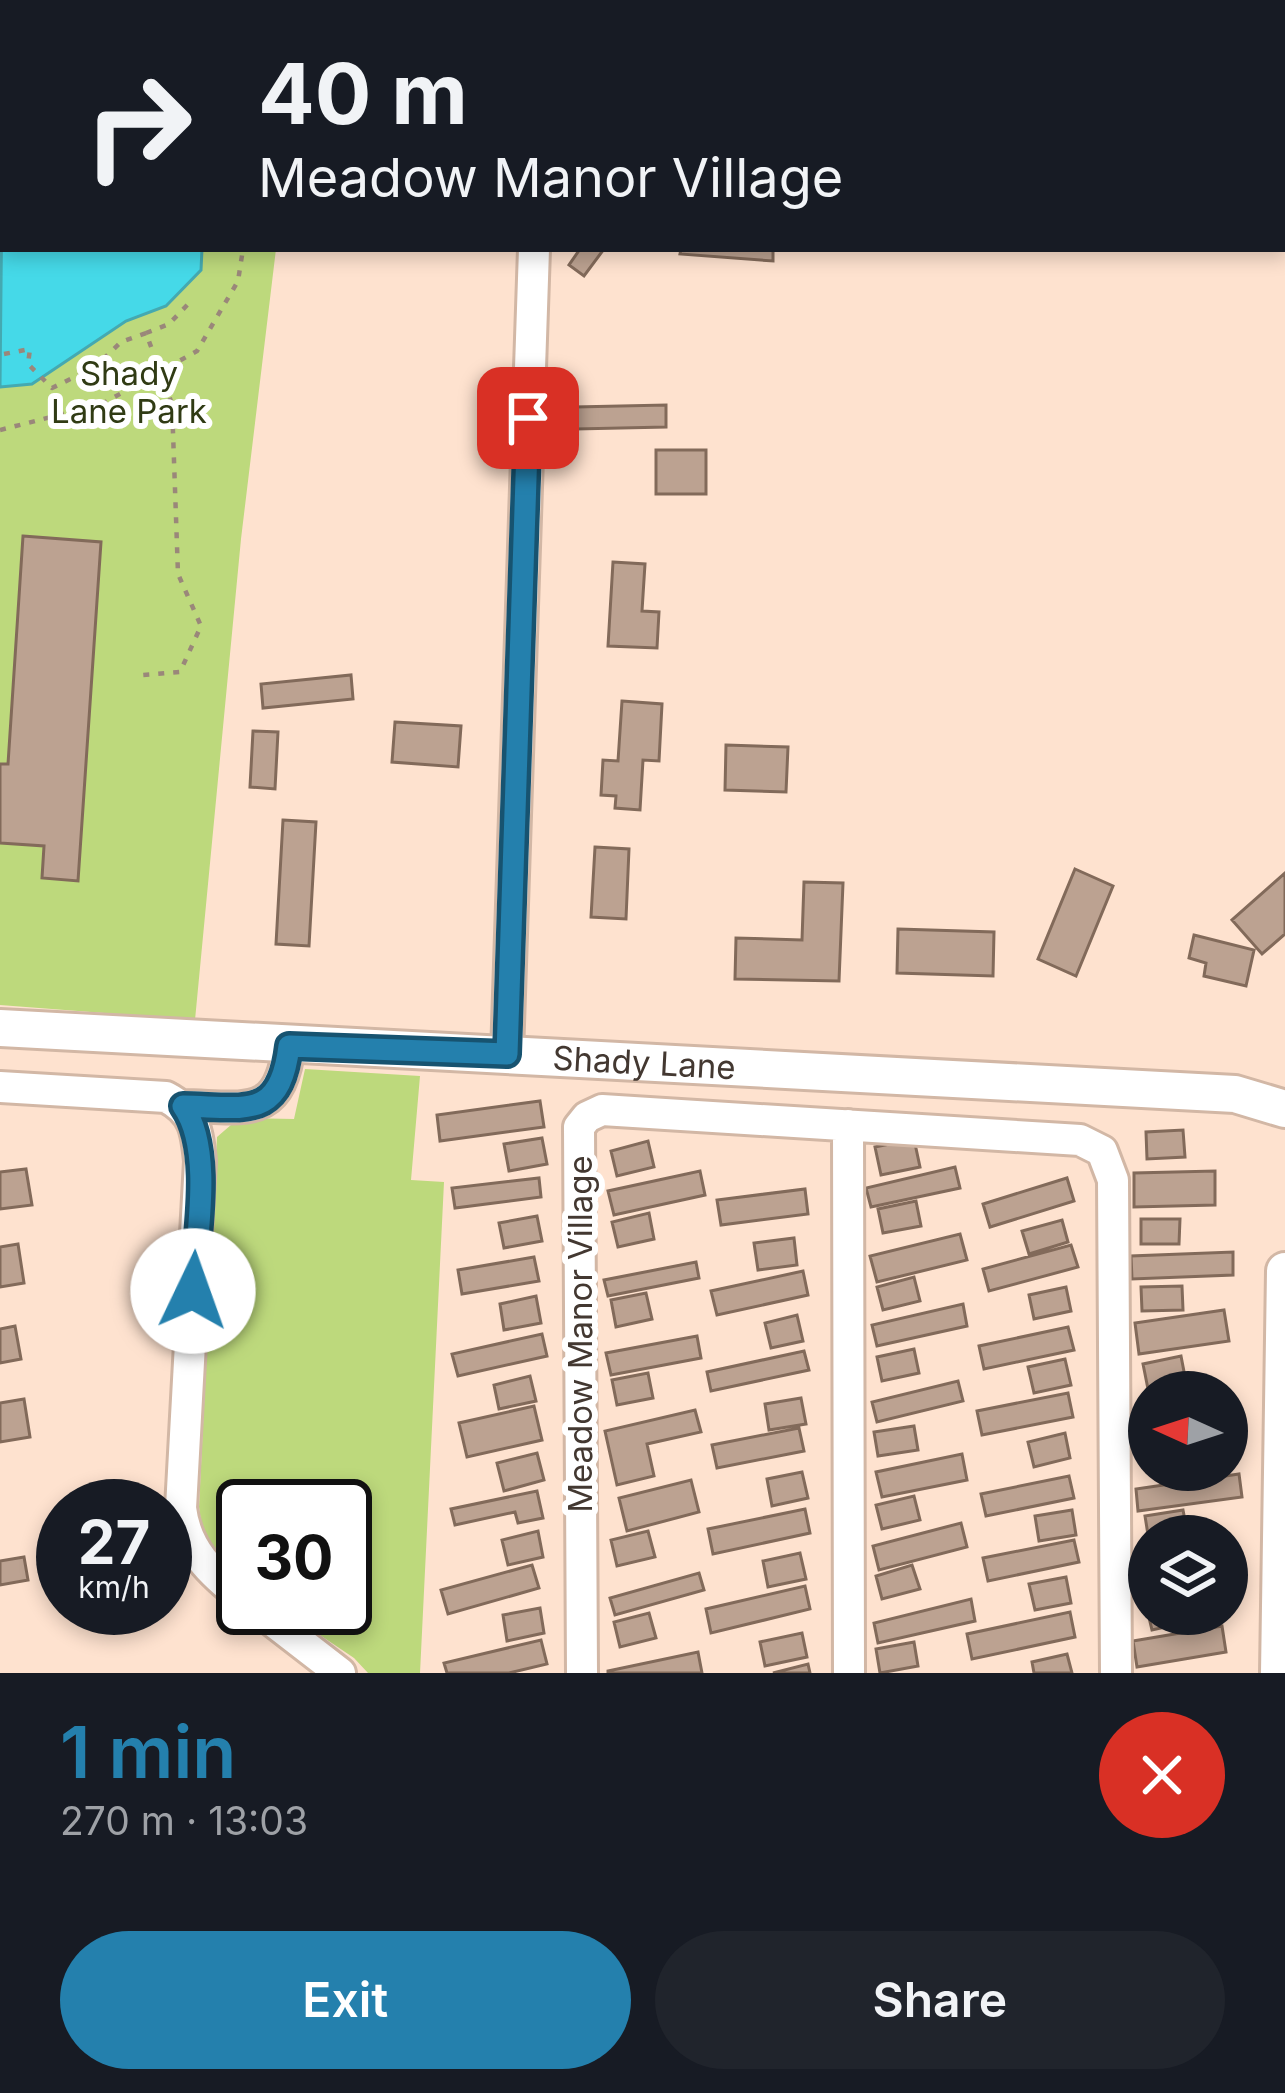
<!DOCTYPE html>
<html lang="en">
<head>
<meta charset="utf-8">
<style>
  body { margin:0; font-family:Inter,sans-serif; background:#20242c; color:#f1f3f6; height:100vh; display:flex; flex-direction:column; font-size:45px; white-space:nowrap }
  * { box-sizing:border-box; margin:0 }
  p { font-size:39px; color:#9ea1a6 }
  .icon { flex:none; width:66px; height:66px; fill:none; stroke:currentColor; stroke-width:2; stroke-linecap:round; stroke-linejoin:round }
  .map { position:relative; height:1673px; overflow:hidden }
  .side { display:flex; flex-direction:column; background:#171b24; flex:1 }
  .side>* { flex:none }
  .banner { position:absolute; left:0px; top:0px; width:1287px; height:252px; box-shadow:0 6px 18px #0003; background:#171b24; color:#f1f3f6; overflow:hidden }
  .needle { width:78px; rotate:273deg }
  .tools { position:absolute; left:1128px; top:1371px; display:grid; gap:24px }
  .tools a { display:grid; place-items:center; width:120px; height:120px; border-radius:50%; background:#171b24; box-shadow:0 6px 18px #0003; font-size:60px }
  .speed { position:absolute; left:36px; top:1479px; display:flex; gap:24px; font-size:60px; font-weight:700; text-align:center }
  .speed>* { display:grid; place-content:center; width:156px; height:156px; border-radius:50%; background:#171b24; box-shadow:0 6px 18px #0003; line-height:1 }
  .speed small { font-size:30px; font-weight:400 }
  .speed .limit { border:6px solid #111; border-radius:18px; background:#fff; color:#111 }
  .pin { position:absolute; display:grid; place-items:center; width:102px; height:102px; color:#fff; margin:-51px; border-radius:24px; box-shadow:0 6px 18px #0006 }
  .me { position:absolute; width:132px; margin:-66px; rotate:3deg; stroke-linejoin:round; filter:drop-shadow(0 0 9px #0008) }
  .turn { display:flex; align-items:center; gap:42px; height:252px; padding:0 60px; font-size:54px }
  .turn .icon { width:156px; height:156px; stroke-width:2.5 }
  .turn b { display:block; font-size:84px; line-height:102px }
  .round { display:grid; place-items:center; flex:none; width:126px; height:126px; border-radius:63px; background:#20242c }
  .headline { display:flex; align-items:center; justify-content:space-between; height:204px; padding:0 60px }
  h1 { font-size:72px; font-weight:600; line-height:90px; color:#2480ad }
  .primary-button { display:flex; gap:24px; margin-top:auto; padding:24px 60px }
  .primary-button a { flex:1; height:138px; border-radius:72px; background:#2480ad; color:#fff; font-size:48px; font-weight:600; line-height:138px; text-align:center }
  .primary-button a+a { background:#20242c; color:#f1f3f6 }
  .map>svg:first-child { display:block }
</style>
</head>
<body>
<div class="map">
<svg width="1285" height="1673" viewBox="0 0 1285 1673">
  <rect width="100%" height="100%" fill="#fee2cf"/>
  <path fill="#bdd97c" d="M0 0H309L3 3V249H276L241 539 195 1020 0 1005Z
    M305 1069 420 1076 411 1180 444 1182 420 1673H368L354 1658 280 1608H345V1506H243V1581L205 1551 199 1507 217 1137 239 1118 294 1119Z"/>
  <path fill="#45d9e8" stroke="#44a9b1" stroke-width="3" d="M14 0H208L209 3H14Z
    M3 85V249H202L201 270 166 306 126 321 32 384 0 387Z"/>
  <path fill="#bca291" stroke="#826a5a" stroke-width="3" d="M580 249H604L584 276 569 265Z
    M681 249H773V261L680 254Z
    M666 405V427L576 429 575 407Z
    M656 450H706V494H656Z
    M23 536 101 542 78 881 42 878 44 846 0 843V764H8Z
    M613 562 645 564 642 611 659 612 657 648 608 646Z
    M351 675 353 699 263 708 261 684Z
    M622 701 662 704 659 761 643 760 640 810 615 808 616 796 601 795 603 760 618 761Z
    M395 722 461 726 458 767 392 762Z
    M253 731 278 732 275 789 250 787Z
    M726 745 788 747 786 792 725 790Z
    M283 820 316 822 309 946 276 944Z
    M595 847 629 849 626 919 591 917Z
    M1075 869 1113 886 1076 976 1038 959Z
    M1285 873V934L1262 954 1232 920Z
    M804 882 843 883 839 981 735 979 736 938 802 940Z
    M898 929 994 932 993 976 897 973Z
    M1194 935 1254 950 1246 986 1204 976 1206 963 1189 958Z
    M540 1101 544 1127 440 1141 437 1115Z
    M1183 1130 1185 1157 1147 1159 1146 1132Z
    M542 1138 547 1164 509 1171 504 1144Z
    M914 1139 920 1167 881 1175 875 1147Z
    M648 1141 654 1167 617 1176 611 1151Z
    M955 1167 960 1188 871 1207 866 1188Z
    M26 1169 32 1205 0 1209V1172Z
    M700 1171 705 1195 614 1215 608 1191Z
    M1215 1171V1205L1134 1207V1173Z
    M539 1178 541 1197 455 1208 452 1188Z
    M1067 1178 1074 1201 990 1227 983 1204Z
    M805 1189 808 1214 721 1225 717 1200Z
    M916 1201 921 1226 883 1233 878 1209Z
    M649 1213 654 1239 618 1247 612 1222Z
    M537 1216 542 1241 504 1248 499 1223Z
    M1141 1219H1180L1179 1244H1141Z
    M1062 1220 1068 1242 1029 1254 1022 1231Z
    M960 1234 967 1260 877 1282 870 1256Z
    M794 1238 797 1265 758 1270 754 1243Z
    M18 1244 24 1283 0 1287V1247Z
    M1071 1245 1078 1267 989 1291 983 1269Z
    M1233 1252V1275L1132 1279 1131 1256Z
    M534 1257 539 1281 462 1294 458 1270Z
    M696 1262 699 1278 608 1296 604 1280Z
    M803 1271 808 1295 717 1315 711 1291Z
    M914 1277 920 1301 883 1310 877 1287Z
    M1182 1286 1183 1310 1142 1311 1141 1287Z
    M1066 1287 1071 1311 1034 1319 1029 1295Z
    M646 1293 652 1319 616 1327 611 1300Z
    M536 1296 541 1323 504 1330 500 1304Z
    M963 1304 967 1326 877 1346 872 1325Z
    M1224 1310 1229 1341 1139 1354 1135 1323Z
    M797 1315 803 1341 771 1348 765 1323Z
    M15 1326 21 1359 0 1363V1329Z
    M1068 1327 1074 1350 984 1369 979 1346Z
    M542 1334 547 1356 458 1376 452 1354Z
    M697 1336 701 1358 611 1375 606 1353Z
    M914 1349 919 1373 882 1381 877 1357Z
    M804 1351 809 1370 711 1391 707 1372Z
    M1181 1356 1186 1382 1148 1389 1143 1364Z
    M1065 1359 1071 1385 1034 1393 1028 1367Z
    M648 1373 653 1398 617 1405 612 1380Z
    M530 1376 536 1401 499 1409 494 1385Z
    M958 1381 963 1401 877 1422 872 1402Z
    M1068 1393 1073 1417 982 1435 977 1411Z
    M801 1398 806 1424 769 1430 765 1404Z
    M24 1399 30 1437 0 1442V1403Z
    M534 1406 542 1440 467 1457 459 1423Z
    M695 1410 701 1432 647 1444 654 1476 617 1485 605 1431Z
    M1149 1415V1433L1136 1435 1133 1418Z
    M914 1426 918 1450 878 1456 874 1432Z
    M799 1428 804 1451 717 1468 712 1445Z
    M1065 1433 1070 1458 1034 1467 1028 1442Z
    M537 1453 544 1480 504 1491 497 1463Z
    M962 1454 967 1480 882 1497 876 1472Z
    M802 1472 808 1498 772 1506 767 1479Z
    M1239 1474 1242 1497 1138 1511 1136 1489Z
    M1069 1476 1074 1498 986 1516 981 1494Z
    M691 1480 699 1512 627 1531 619 1498Z
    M537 1491 543 1518 518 1523 515 1512 455 1525 451 1509Z
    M914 1496 920 1520 882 1529 876 1505Z
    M333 1504 355 1505 354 1542 345 1541V1506Z
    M805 1509 810 1533 713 1554 708 1529Z
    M1072 1510 1076 1535 1039 1541 1035 1516Z
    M1183 1510 1188 1536H1149V1541L1145 1516Z
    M961 1523 967 1547 879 1570 873 1546Z
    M538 1531 543 1557 508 1565 502 1540Z
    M648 1531 655 1557 617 1566 611 1540Z
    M1074 1540 1079 1562 988 1581 983 1558Z
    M800 1553 806 1579 768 1587 763 1561Z
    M24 1557 28 1580 0 1585V1561Z
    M532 1565 539 1588 448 1614 441 1590Z
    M912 1565 920 1589 882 1599 876 1576Z
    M699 1573 704 1590 615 1615 610 1598Z
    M1066 1577 1071 1603 1035 1610 1029 1584Z
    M805 1586 810 1609 711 1633 706 1609Z
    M971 1599 975 1621 878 1643 874 1623Z
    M1149 1604V1614H1191L1193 1621 1152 1630 1146 1605Z
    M540 1608 544 1633 507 1641 503 1615Z
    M1070 1612 1075 1637 972 1659 967 1634Z
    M649 1613 656 1638 620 1647 614 1622Z
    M1222 1626 1226 1652 1137 1667 1133 1641Z
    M802 1633 807 1657 765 1666 760 1642Z
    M541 1640 547 1664 509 1673H447L444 1663Z
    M914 1642 918 1666 880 1673 876 1649Z
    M698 1652 702 1673H608V1671Z
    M1067 1654 1072 1673H1034L1032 1662Z
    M808 1664 810 1673H773Z"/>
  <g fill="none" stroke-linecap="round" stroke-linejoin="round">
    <g stroke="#d2b7a5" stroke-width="36">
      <path id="minor" d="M542 3V0
        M507 1054 534 249
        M0 1087 166 1097C195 1112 197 1131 200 1161L181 1508C186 1550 211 1573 243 1598
        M183 1106C245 1107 280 1121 289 1045
        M848 1125 849 1673
        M256 1608 340 1673
        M582 1673 579 1127 587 1117 602 1110 1080 1140 1102 1151 1113 1180 1116 1673"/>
    </g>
    <g stroke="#d2b7a5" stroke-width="42">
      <g id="major">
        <path id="s1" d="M0 1028 1235 1094 1285 1109"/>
        <path d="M1279 1673 1285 1271"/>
      </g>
    </g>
    <path stroke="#9a877a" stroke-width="4.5" stroke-dasharray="6 9" stroke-linecap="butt" d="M270 3 271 0
      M146 333 169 324 191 301
      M4 354 30 349 28 364 52 388 95 367 121 342 146 333 172 404 178 574 201 626 180 672 142 675
      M0 430 102 404 197 351 238 281 243 249"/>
    <use href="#minor" stroke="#fff" stroke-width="30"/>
    <use href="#major" stroke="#fff" stroke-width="36"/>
  </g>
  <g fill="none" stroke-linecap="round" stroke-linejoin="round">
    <g stroke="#175370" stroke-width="30">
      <path id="route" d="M193 1291C196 1239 214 1150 183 1106 245 1107 280 1121 289 1046L507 1054 528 418"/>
    </g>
    <use href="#route" stroke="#2480ad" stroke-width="21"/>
  </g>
  <g text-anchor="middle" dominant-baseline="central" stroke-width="12" stroke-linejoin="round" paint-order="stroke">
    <g font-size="33" fill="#303b14" stroke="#fff">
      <text x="129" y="373">Shady<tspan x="129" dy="38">Lane Park</tspan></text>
    </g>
    <g font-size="33" fill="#433831" stroke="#fff">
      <text stroke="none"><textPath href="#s1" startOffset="645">Shady Lane</textPath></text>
      <text transform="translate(580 1334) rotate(-90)">Meadow Manor Village</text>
    </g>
  </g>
</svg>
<div class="tools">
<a><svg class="needle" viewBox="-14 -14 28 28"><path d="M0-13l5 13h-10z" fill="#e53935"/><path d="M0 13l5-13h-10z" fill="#9ea1a6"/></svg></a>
<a><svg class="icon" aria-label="layers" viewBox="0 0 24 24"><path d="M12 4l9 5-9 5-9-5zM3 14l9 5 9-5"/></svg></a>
</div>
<div class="speed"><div>27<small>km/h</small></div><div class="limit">30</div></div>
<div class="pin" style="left:528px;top:418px;background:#d93025"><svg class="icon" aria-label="arrive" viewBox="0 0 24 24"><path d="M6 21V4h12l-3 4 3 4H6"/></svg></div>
<svg class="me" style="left:193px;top:1291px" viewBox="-20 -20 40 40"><circle r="19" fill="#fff"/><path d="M0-13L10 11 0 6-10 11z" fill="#2480ad"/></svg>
<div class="banner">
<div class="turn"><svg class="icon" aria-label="right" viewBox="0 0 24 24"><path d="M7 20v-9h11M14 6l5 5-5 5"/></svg><div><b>40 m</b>Meadow Manor Village</div></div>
</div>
</div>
<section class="side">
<div class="headline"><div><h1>1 min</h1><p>270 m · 13:03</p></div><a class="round" style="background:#d93025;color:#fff"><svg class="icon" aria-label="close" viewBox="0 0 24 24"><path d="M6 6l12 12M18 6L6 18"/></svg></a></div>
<div class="primary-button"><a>Exit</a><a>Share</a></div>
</section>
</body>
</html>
